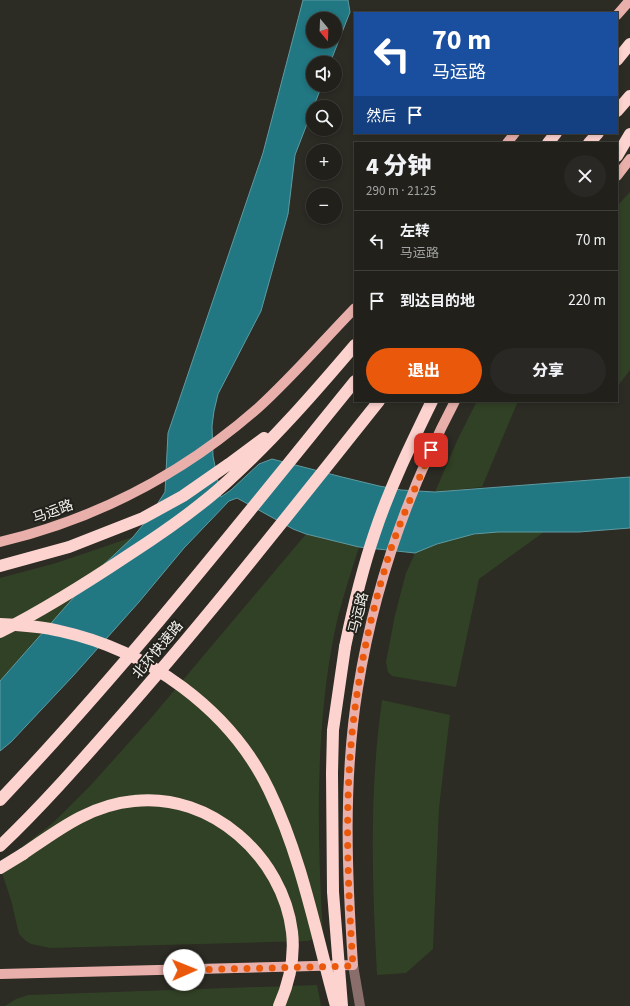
<!DOCTYPE html>
<html lang="zh">
<head>
<meta charset="utf-8">
<style>
  body { margin:0; font-family:"Source Sans 3","Noto Sans SC",sans-serif; background:#292824; color:#f1f3f6; height:100vh; display:flex; flex-direction:column; font-size:15px; white-space:nowrap }
  * { box-sizing:border-box; margin:0 }
  p { font-size:13px; color:#a2a3a3 }
  .icon { flex:none; width:22px; height:22px; fill:none; stroke:currentColor; stroke-width:2; stroke-linecap:round; stroke-linejoin:round }
  .map { position:relative; flex:1; overflow:hidden }
  .drawer { position:absolute; left:354px; top:142px; width:264px; height:260px; display:flex; flex-direction:column; background:#21201b; border-radius:0px; box-shadow:0 2px 6px #0003,0 0 0 1px #3e3e3a }
  .drawer>* { flex:none }
  .banner { position:absolute; left:354px; top:12px; width:264px; height:122px; border-radius:0px; box-shadow:0 2px 6px #0003,0 0 0 1px #3e3e3a; background:#1a4fa0; color:#fff; overflow:hidden }
  .needle { width:26px; rotate:161deg }
  .fabs { position:absolute; left:306px; top:12px; display:grid; gap:8px }
  .fabs a { display:grid; place-items:center; width:36px; height:36px; border-radius:50%; background:#21201b; box-shadow:0 2px 6px #0003,0 0 0 1px #3e3e3a; font-size:20px }
  .pin { position:absolute; display:grid; place-items:center; width:34px; height:34px; color:#fff; margin:-17px; border-radius:8px; box-shadow:0 2px 6px #0006 }
  .me { position:absolute; width:44px; margin:-22px; rotate:89deg; stroke-linejoin:round; filter:drop-shadow(0 0 3px #0008) }
  .turn { display:flex; align-items:center; gap:14px; height:84px; padding:0 12px; font-size:18px }
  .turn .icon { width:52px; height:52px; stroke-width:2.5 }
  .turn b { display:block; font-size:28px; line-height:34px }
  .then { display:flex; align-items:center; height:38px; padding:0 12px; background:#0003; gap:8px; font-size:15px }
  .round { display:grid; place-items:center; flex:none; width:42px; height:42px; border-radius:21px; background:#292824 }
  .summary { display:flex; align-items:center; justify-content:space-between; height:68px; padding:0 12px }
  h1 { font-size:24px; font-weight:800; line-height:30px }
  .button { display:flex; gap:8px; margin-top:auto; padding:8px 12px }
  .button a { flex:1; height:46px; border-radius:24px; background:#ea580c; color:#fff; font-size:16px; font-weight:800; line-height:46px; text-align:center }
  .button a+a { background:#292824; color:#f1f3f6 }
  ul { padding:0; list-style:none }
  li { display:flex; align-items:center; gap:12px; height:60px; padding:0 12px; border-top:1px solid #3e3e3a }
  li div { flex:1 }
  li b { display:block; font-size:15px }
  li em { font-style:normal }
  .map>svg:first-child { display:block }
</style>
</head>
<body>
<div class="map">
<svg width="630" height="1006" viewBox="0 0 630 1006">
  <rect width="100%" height="100%" fill="#2c2b24"/>
  <path fill="#314125" d="M630 192V370L617 387V206Z
    M477 401H518L482 487 435 492 457 441Z
    M498 532H544L479 579 456 687 392 676 388 672 386 662 395 615 406 573 415 553C443 541 469 534 498 532Z
    M306 534 359 547C350 576 340 605 334 635 315 732 317 835 323 934L308 941 50 948 31 944 26 941 19 934 11 900 0 867 2 862 53 823 90 786 151 718Z
    M133 537 97 571 0 681V578L56 563Z
    M382 700 450 715 439 808 433 949 406 973 377 975C372 883 369 792 382 700Z
    M317 985 321 1006H5L16 999 28 995Z"/>
  <path fill="#217782" stroke="#5f9ba2" fill-rule="evenodd" d="M303 0H348L350 12 330 63H313V85H322L295 155 288 214 261 311 218 394 214 411 212 426 213 456 221 497 231 490 259 464 272 459 342 477 379 486 401 490 435 492 630 477V528L579 532H498L474 534 437 544 415 553 359 547 306 534 293 529 237 498 229 501 184 548 139 602 73 676 11 742 0 751V681L97 571 133 537 147 520 165 492 168 433 263 153ZM313 19H335V41H313Z"/>
  <g fill="none" stroke-linecap="round" stroke-linejoin="round">
    <path stroke="#896e6b" stroke-width="10" d="M353 965 360 1006"/>
    <path stroke="#e9b0ab" stroke-width="10" d="M617 15 630 0
      M507 143 515 133
      M617 176 630 159
      M0 542C96 519 184 473 258 408 292 377 323 341 355 308
      M0 974 353 965C347 874 343 780 358 688 374 588 408 491 455 401"/>
    <path stroke="#fdd3cf" stroke-width="12" d="M617 60 630 44
      M617 111 630 96
      M548 143 556 133
      M589 143 598 133
      M617 156 630 134
      M0 566 69 547 143 518 183 496 229 464 264 438
      M0 632C46 609 88 582 130 554 164 532 199 508 229 480 275 438 315 392 355 345
      M345 647C353 608 362 570 375 532 390 487 411 444 432 401
      M0 800C127 666 239 524 355 381
      M0 846C40 808 77 766 113 725 206 620 292 510 379 401
      M0 868 23 854"/>
    <path stroke="#fdd3cf" stroke-width="12" d="M0 624C20 625 40 626 60 631 147 650 230 709 269 790 302 858 316 934 336 1006
      M23 854C58 830 90 805 134 801 211 792 283 857 292 932 295 957 289 983 279 1006
      M342 1006 333 892 332 773 333 730 345 647"/>
  </g>
  <g fill="none" stroke-linecap="round" stroke-linejoin="round">
    <path stroke="#ea580c" stroke-width="7" stroke-dasharray="0 12.6" d="M184 970 353 966C347 874 343 780 358 688 364 647 374 605 386 565 397 526 416 488 431 450"/>
  </g>
  <g text-anchor="middle" dominant-baseline="central" stroke-width="4" stroke-linejoin="round" paint-order="stroke">
    <g font-size="14" fill="#f1f0eb" stroke="#22211b">
      <text transform="translate(53 512) rotate(-20)">马运路</text>
      <text transform="translate(359 613) rotate(-76)">马运路</text>
      <text transform="translate(158 650) rotate(-50)">北环快速路</text>
    </g>
  </g>
</svg>
<div class="fabs">
<a><svg class="needle" viewBox="-14 -14 28 28"><path d="M0-13l5 13h-10z" fill="#e53935"/><path d="M0 13l5-13h-10z" fill="#a2a3a3"/></svg></a>
<a><svg class="icon" aria-label="sound" viewBox="0 0 24 24"><path d="M4 9h4l5-4v14l-5-4H4zM17 9q2 3 0 6"/></svg></a>
<a><svg class="icon" aria-label="search" viewBox="0 0 24 24"><circle cx="10" cy="10" r="6"/><path d="M15 15l6 6"/></svg></a>
<a>+</a>
<a>−</a>
</div>
<div class="pin" style="left:431px;top:450px;background:#d93025"><svg class="icon" aria-label="arrive" viewBox="0 0 24 24"><path d="M6 21V4h12l-3 4 3 4H6"/></svg></div>
<svg class="me" style="left:184px;top:970px" viewBox="-20 -20 40 40"><circle r="19" fill="#fff"/><path d="M0-13L10 11 0 6-10 11z" fill="#ea580c"/></svg>
<div class="banner">
<div class="turn"><svg class="icon" aria-label="left" viewBox="0 0 24 24"><path d="M17 20v-9H6M10 6l-5 5 5 5"/></svg><div><b>70 m</b>马运路</div></div>
<div class="then">然后<svg class="icon" aria-label="arrive" viewBox="0 0 24 24"><path d="M6 21V4h12l-3 4 3 4H6"/></svg></div>
</div>
<section class="drawer">
<div class="summary"><div><h1>4 分钟</h1><p>290 m · 21:25</p></div><a class="round"><svg class="icon" aria-label="close" viewBox="0 0 24 24"><path d="M6 6l12 12M18 6L6 18"/></svg></a></div>
<ul>
<li><svg class="icon" aria-label="left" viewBox="0 0 24 24"><path d="M17 20v-9H6M10 6l-5 5 5 5"/></svg><div><b>左转</b><p>马运路</p></div><em>70 m</em></li>
<li><svg class="icon" aria-label="arrive" viewBox="0 0 24 24"><path d="M6 21V4h12l-3 4 3 4H6"/></svg><div><b>到达目的地</b></div><em>220 m</em></li>
</ul>
<div class="button"><a>退出</a><a>分享</a></div>
</section>
</div>
</body>
</html>
